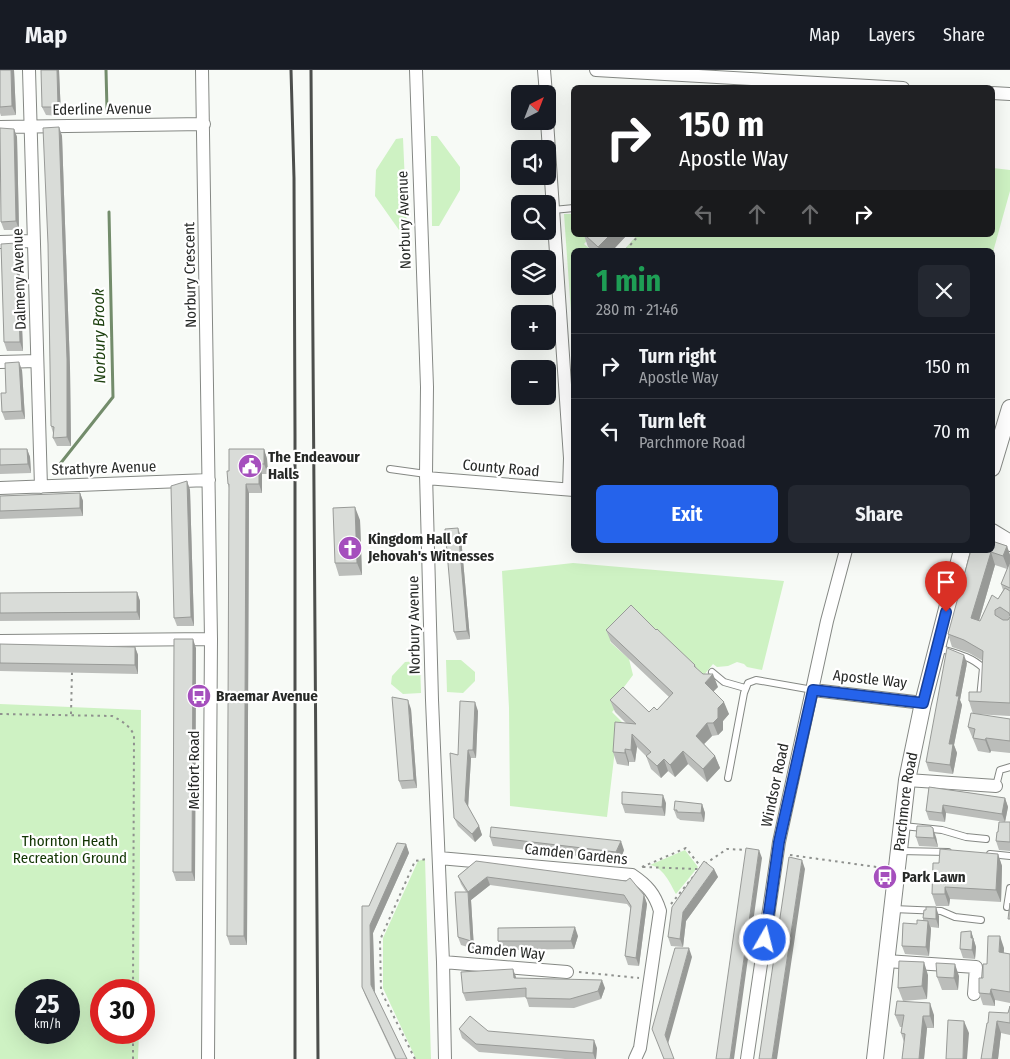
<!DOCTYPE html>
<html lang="en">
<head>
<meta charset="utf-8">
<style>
  body { margin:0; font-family:"Fira Sans Condensed",sans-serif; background:#242831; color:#f1f3f6; height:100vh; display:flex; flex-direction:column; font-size:19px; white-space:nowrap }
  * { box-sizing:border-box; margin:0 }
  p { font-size:16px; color:#9ea1a6 }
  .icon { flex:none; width:28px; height:28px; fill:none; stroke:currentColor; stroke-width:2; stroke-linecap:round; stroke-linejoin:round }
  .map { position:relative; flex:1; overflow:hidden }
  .details { position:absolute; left:571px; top:178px; width:424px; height:305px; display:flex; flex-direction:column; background:#171b24; border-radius:8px; box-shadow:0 5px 20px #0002 }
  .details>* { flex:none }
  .banner { position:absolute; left:571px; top:15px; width:424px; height:152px; border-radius:8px; box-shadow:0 5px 20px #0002; background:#202124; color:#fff; overflow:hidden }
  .needle { width:32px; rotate:42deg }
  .fabs { position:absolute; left:511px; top:15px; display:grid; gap:10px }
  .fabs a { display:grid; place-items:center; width:45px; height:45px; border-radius:8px; background:#171b24; box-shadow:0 5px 20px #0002; font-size:25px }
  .speed { position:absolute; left:15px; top:909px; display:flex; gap:10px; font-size:25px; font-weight:700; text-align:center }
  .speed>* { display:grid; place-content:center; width:65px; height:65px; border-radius:50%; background:#171b24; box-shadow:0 5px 20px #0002; line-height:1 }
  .speed small { font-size:12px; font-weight:400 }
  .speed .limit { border:8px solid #d22; background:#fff; color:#111 }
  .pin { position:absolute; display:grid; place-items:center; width:42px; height:42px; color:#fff; margin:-51px -21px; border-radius:50% 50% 50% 0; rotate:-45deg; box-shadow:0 0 5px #0007 }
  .pin .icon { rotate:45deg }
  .me { position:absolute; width:55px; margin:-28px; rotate:8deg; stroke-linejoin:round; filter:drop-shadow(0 0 4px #0008) }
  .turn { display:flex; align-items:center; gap:18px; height:105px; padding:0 25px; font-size:22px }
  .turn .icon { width:65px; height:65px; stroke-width:2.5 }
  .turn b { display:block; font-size:35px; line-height:42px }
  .lanes { display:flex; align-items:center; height:48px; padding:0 25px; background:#0003; justify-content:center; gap:25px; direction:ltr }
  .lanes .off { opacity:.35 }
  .round { display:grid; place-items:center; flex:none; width:52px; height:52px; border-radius:8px; background:#242831 }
  .head { display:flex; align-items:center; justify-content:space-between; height:85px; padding:0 25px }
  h1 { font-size:30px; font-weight:700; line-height:38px; color:#1e9e55 }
  .action { display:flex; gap:10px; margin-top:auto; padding:10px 25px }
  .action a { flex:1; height:58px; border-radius:8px; background:#2563eb; color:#fff; font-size:20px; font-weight:700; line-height:58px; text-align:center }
  .action a+a { background:#242831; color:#f1f3f6 }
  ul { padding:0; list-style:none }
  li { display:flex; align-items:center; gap:15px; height:65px; padding:0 25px; border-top:1px solid #363941 }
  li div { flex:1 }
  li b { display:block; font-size:19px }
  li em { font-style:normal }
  header { display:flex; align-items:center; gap:30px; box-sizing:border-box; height:70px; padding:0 25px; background:#171b24; border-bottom:1px solid #363941 }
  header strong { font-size:24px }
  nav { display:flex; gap:28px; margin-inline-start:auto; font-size:18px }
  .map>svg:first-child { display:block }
</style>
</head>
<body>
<header>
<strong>Map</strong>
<nav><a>Map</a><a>Layers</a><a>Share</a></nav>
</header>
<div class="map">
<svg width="1010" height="989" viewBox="0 0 1010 989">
  <rect width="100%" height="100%" fill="#f7faf6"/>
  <path fill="#cef2c3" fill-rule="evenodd" d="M431 66H437L460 97V120L439 156H432Z
    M403 68 407 159 399 160 375 126 376 100 396 69Z
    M993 98 1010 100V121L993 182 992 180H624L637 165H992Z
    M564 144H574V165H592L584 174 591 180H574V285Z
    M573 493 784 511 762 600 747 597 744 594 737 592 728 596 717 597 713 594 704 605 662 565 635 547 610 572 629 589 633 605 624 617 627 626 612 642 625 655 617 663 607 747 510 736 509 638 502 501Z
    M446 590H461L475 602V611L463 623 447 622Z
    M420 591 421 623 403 624 391 614 392 606 405 592Z
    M0 634 141 640 139 920H101V962L139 963 138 989H0ZM26 920H69V962H26Z
    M685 780 698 797 676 824C670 813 663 797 650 795Z
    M425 789 431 989H416L383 918V868L418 791Z"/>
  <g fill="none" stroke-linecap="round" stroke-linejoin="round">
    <path stroke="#738c6b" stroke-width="3" d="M106 0 107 40
      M54 398 60 394 113 327 109 142"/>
    <g stroke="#858884" stroke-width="8">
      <path id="lane" d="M553 140 574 138
        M390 399 426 404
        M938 578C954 583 971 586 983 598L980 628
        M712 602 724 612 745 618
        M728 708 744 623 748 613 756 610 813 620
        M996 716 1000 700 1010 697
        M903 756 942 760 966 767 986 769
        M900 781 948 782
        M990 784 1010 786
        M1007 837 1010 818
        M893 839 941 841 955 847 981 850"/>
    </g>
    <g stroke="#858884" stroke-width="14">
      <path id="street" d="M29 0 41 417
        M202 0 211 569 208 989
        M416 0 427 317 426 404 432 630 443 892 445 989
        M544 0 546 24
        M596 0 903 18
        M992 23 1010 24
        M547 51 570 388 569 419
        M0 57 204 54
        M0 172 34 171
        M0 292 37 291
        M426 408 574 420
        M0 418 209 410
        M0 571 211 569
        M813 620 923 633
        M907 710 996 716
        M439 788 632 805C647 815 655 824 660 841L640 978 635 989
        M886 891 976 897 974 924
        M443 892 567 902
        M747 989 779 772 827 551 846 480"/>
    </g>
    <g stroke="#858884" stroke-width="18">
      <g id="secondary">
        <path d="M992 398 1010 338"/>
        <path d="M992 462 1010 473"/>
        <path id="s1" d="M875 989 907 710 923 633 962 480"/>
      </g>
    </g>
    <path stroke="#8f918e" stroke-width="2" stroke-dasharray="2.5 4" stroke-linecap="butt" d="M626 180 639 165
      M0 644 112 646C122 651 129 655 134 665L133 920
      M71 644 72 602
      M790 785 884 798
      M705 794 727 779 748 780
      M642 797 686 778 701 797
      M643 797 698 799
      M671 834 701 797
      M579 902 639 908
      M133 989V962
      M415 989 381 921 380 870 415 791 427 789"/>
    <use href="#lane" stroke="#fff" stroke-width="6"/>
    <use href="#street" stroke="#fff" stroke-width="12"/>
    <use href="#secondary" stroke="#fff" stroke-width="16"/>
    <path stroke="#4c4e4c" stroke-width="3" d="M291 0 294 108 295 365V989
      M311 0 318 989"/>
  </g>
  <path fill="#bbbdba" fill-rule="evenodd" d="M0 0H14L16 45 1 46 0 43Z
    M59 0 61 46 46 45 42 37Z
    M59 57 62 66 70 298 71 376H57L53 368V363L51 356Z
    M14 59 17 67 19 160H4L1 152Z
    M584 165H627L613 180H592L588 177Z
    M19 181 23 281H7L4 272Z
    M22 300 25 349 5 350 2 342 6 323Z
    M0 379H27L30 387 31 403 0 404Z
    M264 379 267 389 268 404H262V423H249L247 875H230L227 866 229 418 228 414 229 401Z
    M187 411 190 420 194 556H177L174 548Z
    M80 423 83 431V446L0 449V426Z
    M360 450 362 505 339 506 335 493Z
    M992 466 995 472 1007 476 1010 485V646L974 644 1010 649V683L991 681 990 683 978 681 968 657 973 644 969 631 981 622 983 591 969 583 952 577 948 564ZM995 495 1007 499 1001 514 1003 520 998 529 980 551H979Z
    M461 467 470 569 457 570 454 562Z
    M137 522 140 531V550L0 551V523Z
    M606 560H656L695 595 697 599 718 617 713 621 729 644 723 651V660L718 665 712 666 704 674 715 686 720 698 707 712 688 694 675 707 668 701 661 708 651 699 646 686 637 677 635 692H629V696L617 694 613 682 627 654 615 642 610 630 649 642 657 640 669 627 611 572Z
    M0 574 135 577 138 585V604L0 601Z
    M196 578 195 811H176L173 802Z
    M967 593 960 630 962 635 954 675 957 683 953 704 929 701 926 692Z
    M411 639 417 718 402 719 399 711Z
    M478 641 476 688H471L468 737 479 756 482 765 475 772 458 756 454 748 458 685Z
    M929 717 1005 728 1008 737 1005 752 946 743 945 752 929 750 926 741Z
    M666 733 665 746 625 743 622 734Z
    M702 734 705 743 704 752 680 750 679 749 677 748 674 740Z
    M1010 752V781L999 780 996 771 998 762Z
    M490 767 624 780 620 791 493 776Z
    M916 767H936L938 777 919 776Z
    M406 774 409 783 373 863 374 921 407 989H395L365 925 362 917 369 836Z
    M998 784 1002 796 1001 832 950 829 949 836H936L932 824Z
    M476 791 644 825 647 834 639 896 628 895 625 886 631 839 627 834 490 815 471 830 474 879 461 875 458 867 466 822 461 814 458 806Z
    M714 799 718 807 686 851 683 877 671 876 668 867Z
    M939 846V858L931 857V859L929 886 905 884 902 876 917 854 923 851V848Z
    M971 861 976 877 975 889 963 888 960 879Z
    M578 866 574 879 501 880 498 871Z
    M1004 878V883L1010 884V933L995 930V936L983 935 979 923 987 894Z
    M928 905 927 929 903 931 898 918Z
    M959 906 958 920H942L937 907Z
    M516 908 605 918 601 929 574 938 529 937 526 927 466 931 463 923Z
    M1010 936V965L1001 963 998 989H981L988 953 1008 943Z
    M895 945H934V958H927L924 989H902L904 972 901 963 902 957H900Z
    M459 959 488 961 597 978 596 989H565L479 982 462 968Z"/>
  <path fill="#989a97" d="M11 0H14L16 45 12 36Z
    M57 0H59L61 46 58 37Z
    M59 57 62 66 70 298 71 376 67 367Z
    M14 59 17 67 19 160 16 151Z
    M610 165H627L613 180H599L598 177Z
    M16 173 19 181 23 281 20 272Z
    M19 292 22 300 25 349 22 341Z
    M27 379 30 387 31 403 28 394Z
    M264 379 267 389 268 404 264 394Z
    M259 394 262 404V423L259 414Z
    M187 411 190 420 194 556 191 547Z
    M246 414 249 423 247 875 244 866Z
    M80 423 83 431V446L80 438Z
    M355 437 360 450 362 505 357 493Z
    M458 458 461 467 470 569 467 561Z
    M1007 476 1010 485V493L1008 499 1003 486Z
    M991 482 995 495 976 561 971 548Z
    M137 522 140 531V550L137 542Z
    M193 569 196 578 195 811 192 802Z
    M135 577 138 585V604L135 595Z
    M964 585 967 593 960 630 962 635 954 675 957 683 953 704 950 695 949 674 956 626Z
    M713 604 718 617 709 626 705 613Z
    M408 630 411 639 417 718 414 710Z
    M475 632 478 641 476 688 473 680Z
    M724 632 729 644 723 651V660L718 665 713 653 718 638Z
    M707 653 712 666 700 678 696 666Z
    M632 664 637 677 635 692 631 680Z
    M986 668 991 681 990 683 985 670Z
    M625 679 629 692V696L625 683Z
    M468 680 471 688 468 739 465 731Z
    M683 681 688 694 675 707 670 695Z
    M715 686 720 698 707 712 703 699Z
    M664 689 668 701 661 708 657 696Z
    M663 725 666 733 665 746 662 737Z
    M1005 728 1008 737 1005 752 1002 744Z
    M702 734 705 743 704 752 701 743Z
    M943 735 946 743 945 752 942 743Z
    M479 756 482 765 475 772 472 764Z
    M933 758 936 767 938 777 934 768Z
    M621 771 624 780 620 791 616 782Z
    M406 774 409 783 373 863 375 923 371 915 370 855Z
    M759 780 762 788 734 989H730Z
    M998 784 1002 796 1001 832 996 820Z
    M802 790 805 799 777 989H772Z
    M714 799 718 807 686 851 683 877 680 869 683 842Z
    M487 807 490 815 471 830 474 879 471 871 468 822Z
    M945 817 950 829 949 836 945 824Z
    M644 825 647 834 639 896 636 888Z
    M936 837 939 846V858L936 849Z
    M928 851 931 859 929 886 926 877Z
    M575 857 578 866 574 879 571 871Z
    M971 861 976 877 975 889 972 880 971 868Z
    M1000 866 1004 878 1003 894 999 882Z
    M689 878 692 887 668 974 665 965Z
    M924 892 928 905 927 929 922 916Z
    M955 894 959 906 958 920 954 908Z
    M513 899 516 907 517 917 514 908Z
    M602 910 605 918 601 929 598 921Z
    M991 919 995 930V936L990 924Z
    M930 933 934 945V958L930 946Z
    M923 946 927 958 924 989H919Z
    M964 951 969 963 967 989H963Z
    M997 951 1001 963 998 989H992Z
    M594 970 597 978 596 989H595L593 983Z"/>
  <path fill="#d9dcd8" stroke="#989a97" d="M0 0H11L12 36 0 37Z
    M41 0H57L58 37H42Z
    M59 57 67 289V367L53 368 54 357 51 356 48 174 43 58Z
    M0 58 14 59 16 151 1 152Z
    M585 165H610L598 177Z
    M16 173 20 272H4L1 174Z
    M19 292 22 341 2 342 1 323H6L5 293Z
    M0 379H27L28 394 0 395Z
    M229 379H264V394H259V414H246L244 866H227L229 414H228L227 401H229Z
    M187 411 191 547 174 548 171 416Z
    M80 423V438L0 441V426Z
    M355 437 357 493H335L333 438Z
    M458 458 467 561 454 562 445 459Z
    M992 471 1007 476 1003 486 991 482 971 548 980 551 992 525 998 529 1005 518 1010 521V546L1009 543 1000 537 995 540V545L1003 550H1008L1010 547V633L969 631V622H981L983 581 964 570 948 564 971 480H992Z
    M1010 492V518L1001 514Z
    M137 522V542L0 543V523Z
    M631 535 656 560 657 559 695 595 694 596 703 604H713L705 613 724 632 718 638V648L713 653H707L696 666 715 686 703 699 683 681 670 695 664 689 657 696 646 686 651 682 632 664 631 680 625 679V683L613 682 615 652 636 654 610 630 623 617 649 642 654 637 657 640 673 623 606 560Z
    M174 569H193L192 802H173Z
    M0 574 135 577V595L0 593Z
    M947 578 964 585 956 626H959L949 674H953L950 695 926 692Z
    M392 627 408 630 414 710 399 711Z
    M460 631 475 632 473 680H468L465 731 479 756 472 764 454 748 450 683 458 685Z
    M971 643 1010 649V671L986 668 985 670 973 668 975 659 968 657Z
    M929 717 1005 728 1002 744 943 735 942 743 926 741Z
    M622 722 663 725 662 737 622 734Z
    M675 731 702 734 701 743 677 742V740H674Z
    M999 752H1010V772L996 771 997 762H998Z
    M917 756H930L933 758 934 768 916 767Z
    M491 757 621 771 616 782 490 767Z
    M397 773 406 774 370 855 371 915 407 989H396L362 917V836H369Z
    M746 778 759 780 730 989H716Z
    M940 779 998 784 996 820 945 817V824H932L933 793H939Z
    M789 787 802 790 772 989H759Z
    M476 791 626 811 630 808 644 825 636 888 625 886 631 836 624 825 487 807 468 822 458 806Z
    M704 791 714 799 683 842 680 869 668 867 672 837Z
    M455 822H468L471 871 458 867Z
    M1010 833V849H1008Z
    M926 837H936V849L923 848 924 840H926Z
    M917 850 928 851 926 877 902 876 903 853 917 854Z
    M575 857 571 871H498V858Z
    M971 861V868H973L972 880 960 879 961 862Z
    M988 866H1000L999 882 1010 884V922L991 919 990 924 979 923V908H983V894H987Z
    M675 878H689L665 965 674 989H664L652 959Z
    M899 891 924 892 922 916 898 918Z
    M936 893 955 894 954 908 937 907Z
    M513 899 514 908 602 910 598 921 570 929 526 928V918L463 923 461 902Z
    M897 931 930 933V946H923L919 989H902L905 964 901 963 904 945H895Z
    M1010 936V953L997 951 992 989H981L987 953H988L989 942 1008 943Z
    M470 946 488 961 594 970 593 983 476 974 459 959Z
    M948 950 964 951 963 989H946Z"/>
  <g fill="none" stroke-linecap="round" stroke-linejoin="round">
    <g stroke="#184099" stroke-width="12">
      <path id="route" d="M765 870 779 772 813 620 923 633 946 542"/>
    </g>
    <use href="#route" stroke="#2563eb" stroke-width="9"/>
  </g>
  <defs>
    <g id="civic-disc" transform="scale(1.25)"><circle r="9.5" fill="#a54fbd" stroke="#fff"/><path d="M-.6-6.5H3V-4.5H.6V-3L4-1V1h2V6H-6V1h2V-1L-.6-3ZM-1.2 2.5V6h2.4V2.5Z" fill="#fff"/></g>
    <g id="church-disc" transform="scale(1.25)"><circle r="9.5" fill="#a54fbd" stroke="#fff"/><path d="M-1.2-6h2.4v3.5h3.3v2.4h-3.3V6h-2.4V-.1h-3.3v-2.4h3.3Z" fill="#fff"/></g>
    <g id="bus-disc" transform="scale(1.25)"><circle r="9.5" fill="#a54fbd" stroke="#fff"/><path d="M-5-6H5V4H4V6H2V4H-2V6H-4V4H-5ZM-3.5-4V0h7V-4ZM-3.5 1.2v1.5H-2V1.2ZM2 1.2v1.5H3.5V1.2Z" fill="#fff"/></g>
  </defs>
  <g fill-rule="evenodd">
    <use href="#civic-disc" x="250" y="396"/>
    <use href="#church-disc" x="350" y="478"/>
    <use href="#bus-disc" x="199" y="626"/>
    <use href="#bus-disc" x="885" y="807"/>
  </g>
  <g text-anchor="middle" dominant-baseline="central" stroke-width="4.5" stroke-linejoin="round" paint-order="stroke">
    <g font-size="15" fill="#272927" stroke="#fff">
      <text transform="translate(102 39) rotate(-1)">Ederline Avenue</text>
      <text transform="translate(404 150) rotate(-92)">Norbury Avenue</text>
      <text transform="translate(190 205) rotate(-91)">Norbury Crescent</text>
      <text transform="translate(19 209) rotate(-92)">Dalmeny Avenue</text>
      <text transform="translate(104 398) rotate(-2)">Strathyre Avenue</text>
      <text transform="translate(501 398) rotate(5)">County Road</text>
      <text transform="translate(414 555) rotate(-91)">Norbury Avenue</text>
      <text transform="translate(870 609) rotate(6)">Apostle Way</text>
      <text transform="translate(194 700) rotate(-90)">Melfort Road</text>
      <text transform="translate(775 715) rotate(-78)">Windsor Road</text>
      <text stroke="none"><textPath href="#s1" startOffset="259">Parchmore Road</textPath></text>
      <text transform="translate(576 784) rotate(6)">Camden Gardens</text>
      <text transform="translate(506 881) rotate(5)">Camden Way</text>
    </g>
    <g font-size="15" font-weight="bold" fill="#272927" stroke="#fff" text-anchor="start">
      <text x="268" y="387">The Endeavour<tspan x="268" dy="17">Halls</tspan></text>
      <text x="368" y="469">Kingdom Hall of<tspan x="368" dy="17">Jehovah's Witnesses</tspan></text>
      <text x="216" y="626">Braemar Avenue</text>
      <text x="902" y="807">Park Lawn</text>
    </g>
    <g font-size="15" fill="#123503" stroke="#fff">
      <text x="70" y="771">Thornton Heath<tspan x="70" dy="17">Recreation Ground</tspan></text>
    </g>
    <g font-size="16" font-style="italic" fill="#1d400f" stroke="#fff">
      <text transform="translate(99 266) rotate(-91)">Norbury Brook</text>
    </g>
  </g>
</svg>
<div class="fabs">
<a><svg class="needle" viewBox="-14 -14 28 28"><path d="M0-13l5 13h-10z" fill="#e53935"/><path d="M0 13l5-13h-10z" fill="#9ea1a6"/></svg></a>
<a><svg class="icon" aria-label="sound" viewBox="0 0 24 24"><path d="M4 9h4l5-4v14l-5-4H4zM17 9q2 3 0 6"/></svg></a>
<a><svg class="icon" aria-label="search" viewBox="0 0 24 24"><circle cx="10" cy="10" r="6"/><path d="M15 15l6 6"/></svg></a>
<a><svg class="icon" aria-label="layers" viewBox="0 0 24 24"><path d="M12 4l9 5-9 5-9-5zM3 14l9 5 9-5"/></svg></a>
<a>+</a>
<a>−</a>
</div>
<div class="speed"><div>25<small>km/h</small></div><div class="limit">30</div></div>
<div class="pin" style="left:946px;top:542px;background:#d93025"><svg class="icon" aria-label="arrive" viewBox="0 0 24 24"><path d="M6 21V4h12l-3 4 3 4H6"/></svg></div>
<svg class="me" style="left:765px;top:870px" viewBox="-20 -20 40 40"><circle r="17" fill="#2563eb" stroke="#fff" stroke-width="3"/><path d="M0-11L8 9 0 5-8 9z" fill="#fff"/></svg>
<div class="banner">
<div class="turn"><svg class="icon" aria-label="right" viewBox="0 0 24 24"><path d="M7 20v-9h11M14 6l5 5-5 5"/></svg><div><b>150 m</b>Apostle Way</div></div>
<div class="lanes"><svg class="icon off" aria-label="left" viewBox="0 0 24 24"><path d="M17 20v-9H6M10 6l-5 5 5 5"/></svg><svg class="icon off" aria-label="ahead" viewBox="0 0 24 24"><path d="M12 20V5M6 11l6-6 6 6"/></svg><svg class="icon off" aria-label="ahead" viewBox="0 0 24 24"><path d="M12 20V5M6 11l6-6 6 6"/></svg><svg class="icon" aria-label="right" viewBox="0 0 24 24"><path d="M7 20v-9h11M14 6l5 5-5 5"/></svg></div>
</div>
<section class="details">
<div class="head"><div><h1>1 min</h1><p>280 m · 21:46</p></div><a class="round"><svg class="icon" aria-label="close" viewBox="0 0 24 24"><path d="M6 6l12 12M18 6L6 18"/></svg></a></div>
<ul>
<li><svg class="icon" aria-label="right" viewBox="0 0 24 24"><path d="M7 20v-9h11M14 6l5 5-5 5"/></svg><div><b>Turn right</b><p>Apostle Way</p></div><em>150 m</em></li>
<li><svg class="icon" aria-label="left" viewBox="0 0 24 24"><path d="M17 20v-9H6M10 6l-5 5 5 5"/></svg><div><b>Turn left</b><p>Parchmore Road</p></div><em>70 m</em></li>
</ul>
<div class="action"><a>Exit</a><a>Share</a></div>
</section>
</div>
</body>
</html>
